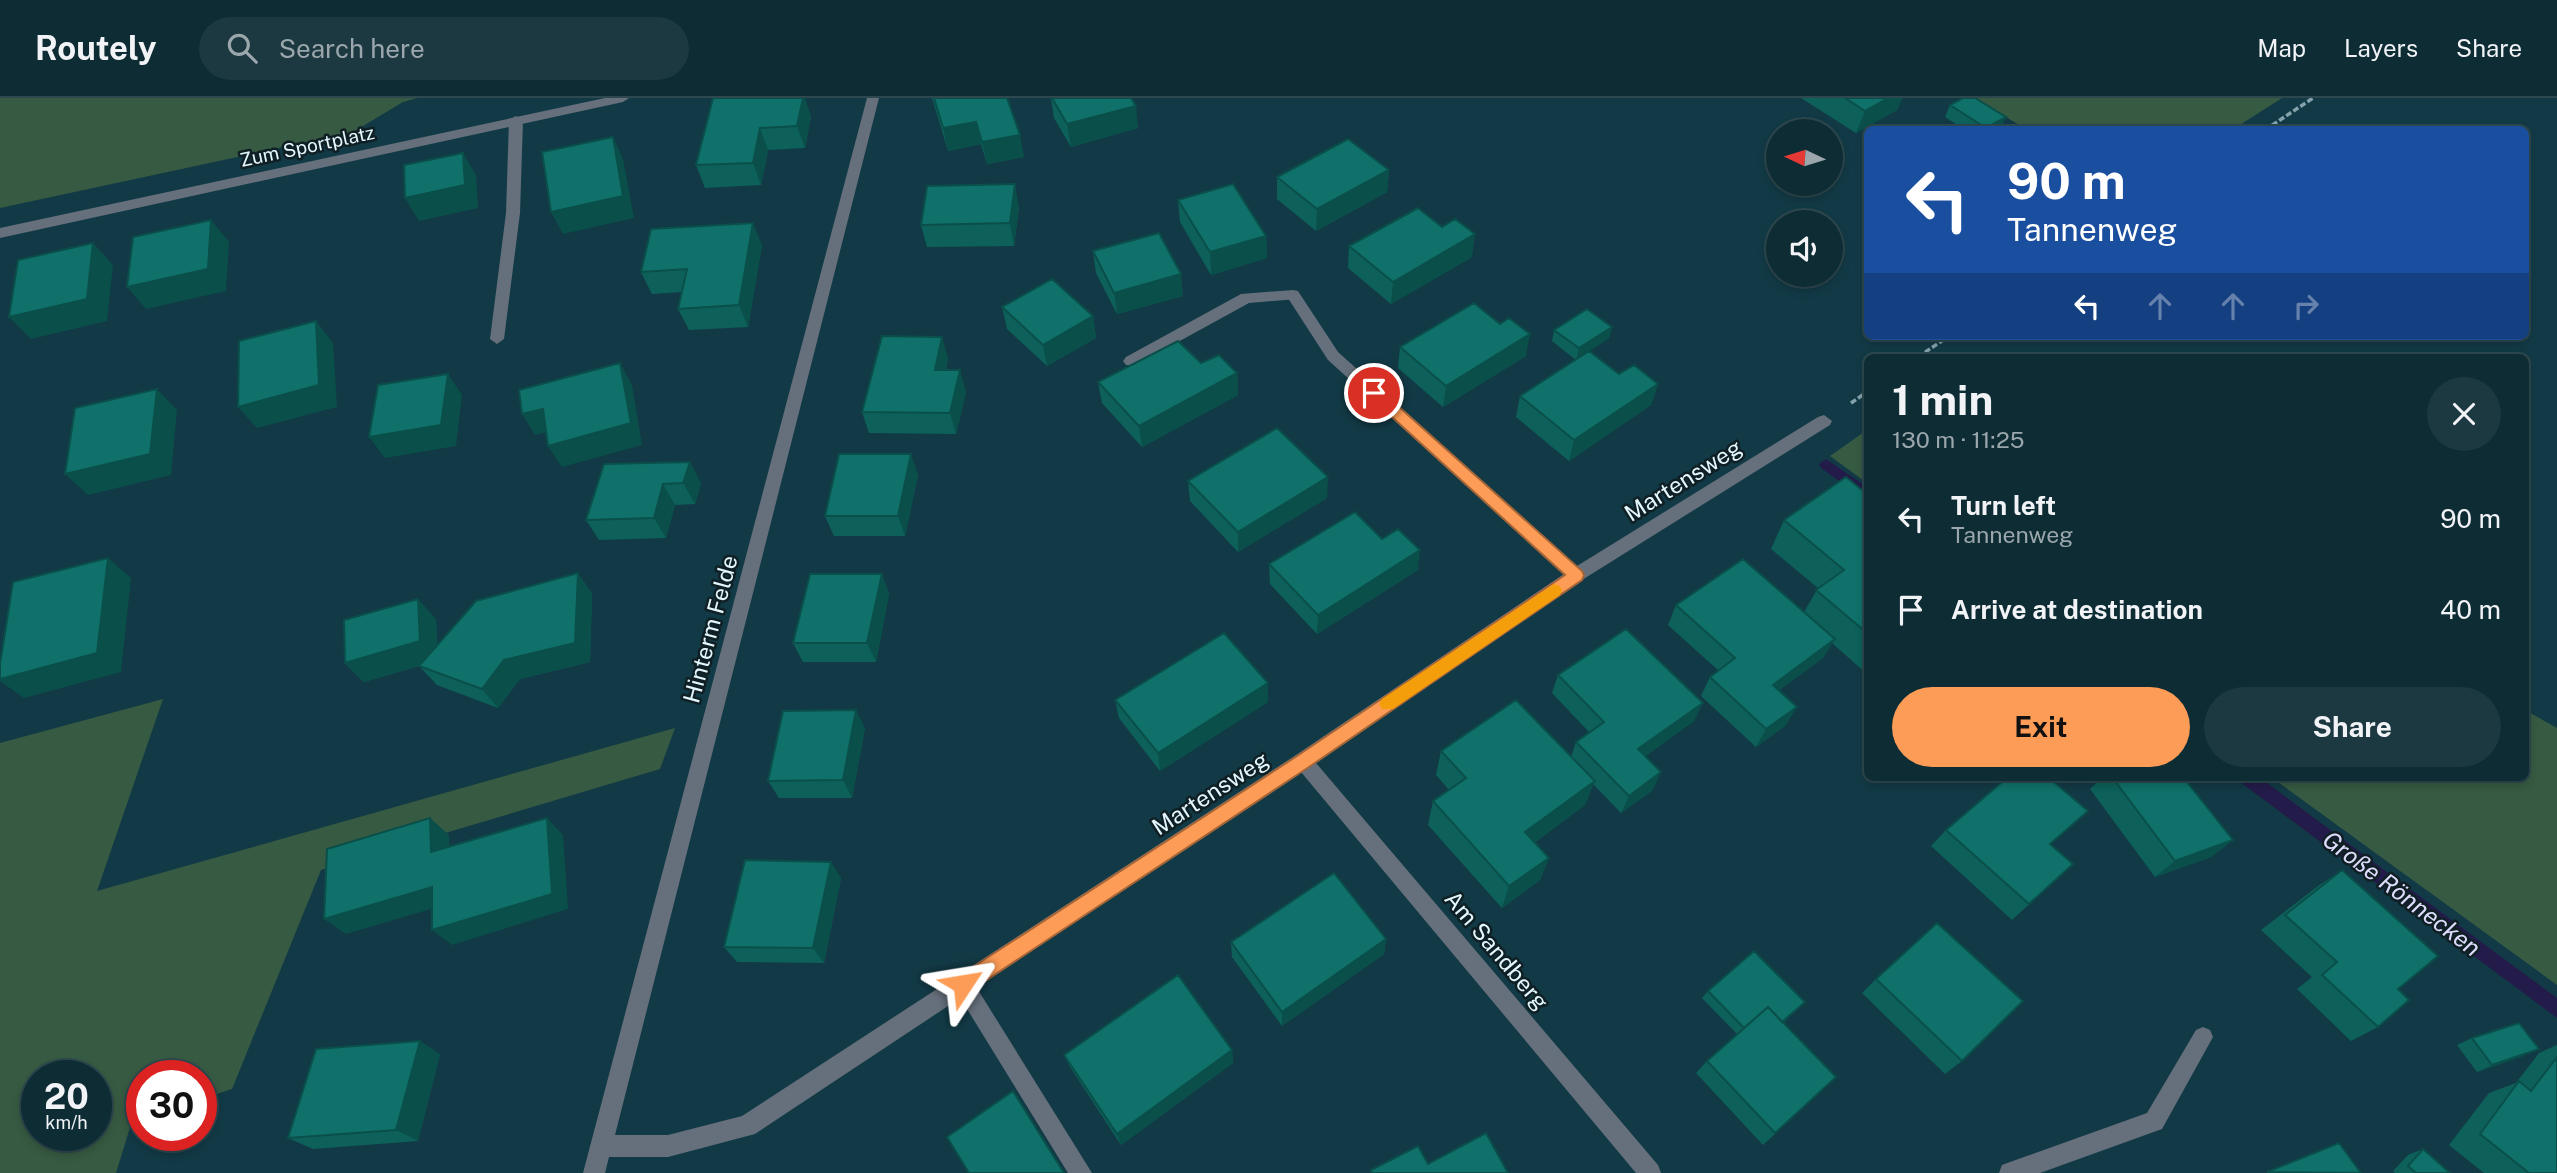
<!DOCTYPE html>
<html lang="en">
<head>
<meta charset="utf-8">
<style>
  body { margin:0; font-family:"Public Sans",sans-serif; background:#1c3840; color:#f1f3f6; height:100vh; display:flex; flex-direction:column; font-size:26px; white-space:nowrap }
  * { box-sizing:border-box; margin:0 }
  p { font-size:23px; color:#9ba7ac }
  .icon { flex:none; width:38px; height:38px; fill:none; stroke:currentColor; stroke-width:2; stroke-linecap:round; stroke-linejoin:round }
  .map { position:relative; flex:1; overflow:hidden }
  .details { position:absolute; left:1864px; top:256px; width:665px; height:427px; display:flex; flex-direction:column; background:#0e2c34; border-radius:10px; box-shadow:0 4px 10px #0003,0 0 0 2px #2e484f }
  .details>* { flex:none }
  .guide { position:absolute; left:1864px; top:28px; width:665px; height:214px; border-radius:10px; box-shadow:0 4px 10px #0003,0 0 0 2px #2e484f; background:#1a4fa0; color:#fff; overflow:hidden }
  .needle { width:46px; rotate:274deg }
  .buttons { position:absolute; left:1766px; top:21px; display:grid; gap:14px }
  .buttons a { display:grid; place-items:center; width:77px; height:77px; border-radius:50%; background:#0e2c34; box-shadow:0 4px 10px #0003,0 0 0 2px #2e484f; font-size:35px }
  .speed { position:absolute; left:21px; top:962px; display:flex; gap:14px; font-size:35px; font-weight:700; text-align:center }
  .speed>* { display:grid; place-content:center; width:91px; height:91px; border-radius:50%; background:#0e2c34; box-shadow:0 4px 10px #0003,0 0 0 2px #2e484f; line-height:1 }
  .speed small { font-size:18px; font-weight:400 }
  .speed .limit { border:10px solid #d22; background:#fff; color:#111 }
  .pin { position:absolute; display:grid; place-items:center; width:60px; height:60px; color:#fff; margin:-30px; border:4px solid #fff; border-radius:50%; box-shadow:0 2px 7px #0007 }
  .me { position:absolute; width:77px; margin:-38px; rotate:57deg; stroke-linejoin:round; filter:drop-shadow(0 0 5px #0008) }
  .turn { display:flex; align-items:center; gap:24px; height:147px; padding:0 28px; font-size:32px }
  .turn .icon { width:91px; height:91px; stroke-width:2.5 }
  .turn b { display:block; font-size:49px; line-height:60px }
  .lanes { display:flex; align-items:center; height:66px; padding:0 28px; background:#0003; justify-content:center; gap:35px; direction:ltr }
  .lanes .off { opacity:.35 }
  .round { display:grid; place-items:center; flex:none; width:74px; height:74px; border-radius:37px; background:#1c3840 }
  .overview { display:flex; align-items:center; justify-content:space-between; height:119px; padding:0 28px }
  h1 { font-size:42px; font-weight:700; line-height:52px }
  .button { display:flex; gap:14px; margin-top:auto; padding:14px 28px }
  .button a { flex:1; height:80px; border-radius:42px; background:#fd9c56; color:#111; font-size:28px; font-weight:700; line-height:80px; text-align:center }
  .button a+a { background:#1c3840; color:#f1f3f6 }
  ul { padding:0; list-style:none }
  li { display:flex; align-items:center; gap:21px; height:91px; padding:0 28px }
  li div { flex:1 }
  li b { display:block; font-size:26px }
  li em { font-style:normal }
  header { display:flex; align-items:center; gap:42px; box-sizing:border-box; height:98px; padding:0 35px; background:#0e2c34; border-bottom:2px solid #2e484f }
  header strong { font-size:33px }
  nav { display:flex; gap:38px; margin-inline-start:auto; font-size:24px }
  .search { width:490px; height:63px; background:#1c3840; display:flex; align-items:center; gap:18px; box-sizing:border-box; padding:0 24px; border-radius:38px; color:#9ba7ac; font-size:26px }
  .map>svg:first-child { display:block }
</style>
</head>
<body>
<header>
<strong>Routely</strong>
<div class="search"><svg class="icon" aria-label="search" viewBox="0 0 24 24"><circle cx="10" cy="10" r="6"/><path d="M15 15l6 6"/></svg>Search here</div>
<nav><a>Map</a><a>Layers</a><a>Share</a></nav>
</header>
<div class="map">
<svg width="2557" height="1075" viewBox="0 0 2557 1075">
  <rect width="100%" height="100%" fill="#123a46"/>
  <path fill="#375a42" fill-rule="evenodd" d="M0 0H417L403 4 353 34 0 110Z
    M1974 0H2282L2232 32 2026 31Z
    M1867 332V385L1830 358Z
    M163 601 97 793 675 630 660 671 321 772 232 991 201 1001V978H142V1020L132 1023 116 1075H0V645ZM37 978H96V1038H37Z
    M2525 612 2557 630V887L2271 679H2525Z"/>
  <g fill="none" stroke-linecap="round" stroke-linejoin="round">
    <path fill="#231c4a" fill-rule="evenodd" d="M1826 361 1867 389V403L1821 370 1819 366Z
      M2238 679H2259L2557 900V920L2240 684Z"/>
    <path stroke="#84a2ab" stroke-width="3.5" stroke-dasharray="6 2.5" stroke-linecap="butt" d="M2265 32 2313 0
      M1918 259 1949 238
      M1851 305 1867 294"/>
    <path fill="#66707c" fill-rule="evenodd" d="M516 18 523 22 520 115 504 241 497 246 490 241 506 115 509 22Z
      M1293 192 1300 197 1298 201 1249 205 1136 267H1126L1123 263 1126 259 1241 196Z
      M963 876 970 879 1092 1075H1068L956 893 953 886 956 879Z"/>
    <path fill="#66707c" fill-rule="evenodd" d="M605 0H629L623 4 0 140V130Z
      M867 0H879L615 1037H668L742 1018 1296 657 1564 476 1328 262 1286 197 1293 192 1298 193 1338 254 1577 468 1818 319 1824 317 1832 323 1830 327 1582 482 1316 665 1658 1067 1661 1075H1636L1301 674 755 1036 668 1059H609L605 1075H583Z
      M2203 929 2210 932 2213 939 2162 1031 2040 1075H1999L2002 1067 2010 1064 2147 1015 2196 932Z"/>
  </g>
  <path fill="#0d615a" d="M713 0 811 18 805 50 768 52 761 87 705 90 696 67Z
    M932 0H1007L1024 59 987 66 981 46 948 53Z
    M1051 0H1131L1138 30 1071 49 1054 20Z
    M1801 0H1902L1897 12 1856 35Z
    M1950 7 2006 19 1998 32H1965L1945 19Z
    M1389 72 1387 94 1316 133 1277 101V79Z
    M1178 102 1266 138 1267 160 1211 177 1180 124Z
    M1019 109 1014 148 927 149 921 127Z
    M762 147 748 229 689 232 678 211 682 194 652 196 641 174Z
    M1349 148 1472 159 1391 206 1348 170Z
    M1093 153 1183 198 1117 216 1096 175Z
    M1002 209 1093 218 1096 240 1047 268 1007 231Z
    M1612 229 1609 240 1582 258 1619 276 1658 286 1651 307 1569 363 1516 319 1520 298 1576 262 1552 243 1554 232Z
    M1400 249 1526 258 1443 309 1398 270Z
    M948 260 946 272 966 294 956 336 869 335 862 314Z
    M1201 265 1237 275 1238 297 1142 349 1102 305 1098 284Z
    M604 366 701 385 695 406 675 407 666 440 599 442 586 422Z
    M918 377 905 438H834L825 418Z
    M1188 383 1327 400 1238 454 1190 403Z
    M1867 396V576L1832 545 1823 560 1779 592 1786 627 1756 649 1701 598 1710 579 1719 573 1668 527 1676 507 1804 514 1818 490 1771 451 1784 422Z
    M1382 441 1418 472 1317 536 1270 486 1269 466Z
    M882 476 889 496 876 564H803L793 545Z
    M592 495 590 564 520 581 498 610 437 587 419 568 364 584 345 565 436 521 437 547Z
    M1558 577 1694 623 1645 658 1653 692 1621 715 1593 686 1585 707 1534 745 1549 760 1540 782 1502 810 1428 727 1433 703 1449 692 1436 677 1441 653 1571 659 1576 644 1589 634 1552 595Z
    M1268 585V604L1160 673 1119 620 1115 602Z
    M865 630 852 700H779L768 683Z
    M2103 679H2183L2233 742 2211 759 2155 779 2090 691Z
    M1946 732 2051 747 2073 766 2012 822 1931 748Z
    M2342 772 2398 891 2378 929 2351 943 2297 891 2312 879 2261 832 2318 788Z
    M841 780 824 865 737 864 724 849Z
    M1386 841 1384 856 1282 928 1232 859 1231 844Z
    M1876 881 1962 963 1945 976 1862 895Z
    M1708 893 1805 904 1783 925 1836 979 1763 1047 1696 975 1707 963 1737 936 1702 900Z
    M2472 940 2523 958 2477 974 2457 947Z
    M2557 947V1075H2484L2449 1047 2489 995 2516 985 2539 955Z
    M1232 952 1233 965 1121 1047 1070 969 1064 957Z
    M440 956 418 1043 313 1051 288 1040Z
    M2423 1051 2450 1075H2395L2393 1073 2408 1057Z"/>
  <path fill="#0a4f4a" d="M803 0H805L811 18 805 50 797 28Z
    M1888 0H1902L1897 12 1856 35 1865 13Z
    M1136 8 1138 30 1071 49 1067 26Z
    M2006 19 2000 31 1986 32V30Z
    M976 24 981 46 948 53 943 30Z
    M760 30 768 52 761 87 753 65Z
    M1020 37 1024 59 987 66 982 44Z
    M613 39 623 61 634 120 563 136 551 114Z
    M463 55 476 77 478 110 419 123 405 100Z
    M1389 72 1387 94 1316 133 1317 111Z
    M1015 86 1019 109 1014 148 1010 125Z
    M211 122 229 144 226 193 146 211 127 189Z
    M753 125 762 147 748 229 739 207Z
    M1475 136 1472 159 1391 206 1393 184Z
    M1266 138 1267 160 1211 177 1210 154Z
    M93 145 113 167 107 223 31 241 9 219Z
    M1181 176 1183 198 1117 216 1114 195Z
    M1093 218 1096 240 1047 268 1043 247Z
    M316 223 333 245 337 309 257 330 238 309Z
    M1612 229 1609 240 1576 262 1579 250Z
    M1530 236 1526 258 1443 309 1446 288Z
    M942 239 948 260 941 293 935 272Z
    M620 265 632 287 642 347 562 369 548 348Z
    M960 272 966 294 956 336 950 315Z
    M1237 275 1238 297 1142 349 1139 328Z
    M448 276 462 297 456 348 385 360 369 339Z
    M1658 286 1651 307 1569 363 1574 342Z
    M157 291 177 312 171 377 88 397 65 376Z
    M543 311 556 332 535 337 522 316Z
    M911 356 918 377 905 438 898 418Z
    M690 364 701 385 695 406 683 385Z
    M1328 379 1327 400 1238 454V434Z
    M663 386 675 407 666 440 654 420Z
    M1420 452 1418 472 1317 536 1318 517Z
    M108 460 131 480 121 574 24 600 0 583V581Z
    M578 475 592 495 590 564 520 581 498 610 482 591 504 562Z
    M882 476 889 496 876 564 867 545Z
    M418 501 436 521 438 562 364 584 345 565Z
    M1835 541 1823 560 1762 605 1773 587Z
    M1268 585V604L1160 673 1158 655Z
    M1703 605 1694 623 1631 669 1638 651Z
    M1797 609 1786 627 1756 649 1766 631Z
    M856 612 865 630 852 700 843 682Z
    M1661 674 1653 692 1621 715 1629 698Z
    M1595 683 1585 707 1517 757 1525 734Z
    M430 720 449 737 450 770 431 754Z
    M547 720 563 737 568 811 452 847 432 832Z
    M2233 742 2211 759 2155 779 2175 763Z
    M1549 760 1540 782 1502 810 1509 788Z
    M831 764 841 780 824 865 813 850Z
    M432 789 451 805 346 836 324 821Z
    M1386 841 1384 856 1282 928V914Z
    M420 943 440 956 418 1043 396 1032Z
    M2539 951 2523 958 2477 974 2492 967Z
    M1232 952 1233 965 1121 1047 1117 1036Z"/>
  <path fill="#0f7169" stroke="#0a4f4a" stroke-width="2" d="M713 0H803L797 28 760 30 753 65 696 67Z
    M934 0H1007L1020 37 982 44 976 24 943 30Z
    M1052 0H1131L1136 8 1067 26Z
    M1845 0H1888L1865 13Z
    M1963 0H1975L2006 19 1986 30 1950 7Z
    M613 39 623 98 551 114 542 54Z
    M1348 41 1389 72 1317 111 1277 79Z
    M463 55 465 87 405 100 404 67Z
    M1015 86 1010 125 921 127 927 88Z
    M1233 86 1266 138 1210 154 1178 102Z
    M1418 110 1442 129 1455 121 1475 136 1393 184 1349 148Z
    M211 122 208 171 127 189 133 139Z
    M753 125 739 207 678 211 687 171 641 174 651 131Z
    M1159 135 1181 176 1114 195 1093 153Z
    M93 145 87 201 9 219 18 162Z
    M1052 181 1093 218 1043 247 1002 209Z
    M1474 205 1500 226 1509 220 1530 236 1446 288 1400 249Z
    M1587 211 1612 229 1579 250 1554 232Z
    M316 223 319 287 238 309 239 243Z
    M882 238 942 239 935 272H960L950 315 862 314Z
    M1178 243 1201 265 1219 257 1237 275 1139 328 1098 284Z
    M1589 253 1619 276 1634 267 1658 286 1574 342 1520 298Z
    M620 265 631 325 548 348 543 311 522 316 519 292Z
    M448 276 441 327 369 339 378 287Z
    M157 291 150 356 65 376 75 310Z
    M1277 330 1328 379 1238 434 1188 383Z
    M839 356H911L898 418H825Z
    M690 364 683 385 663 386 654 420 586 422 604 366Z
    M1846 379 1867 396V535L1816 492 1844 472 1784 422Z
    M1355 414 1382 441 1398 431 1420 452 1318 517 1269 466Z
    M108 460 97 555 0 581V566L13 484Z
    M1743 461 1835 541 1773 587 1797 609 1766 631 1710 579 1735 560 1676 507Z
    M578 475 575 545 504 562 482 591 419 568 476 503Z
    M810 476H882L867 545H793Z
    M418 501 420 543 345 565 344 522Z
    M1626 531 1703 605 1638 651 1661 674 1629 698 1576 644 1604 624 1558 577Z
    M1224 535 1268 585 1158 655 1115 602Z
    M1516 602 1595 683 1525 734 1549 760 1509 788 1433 703 1466 680 1441 653Z
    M856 612 843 682 768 683 783 613Z
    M2008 679H2048L2088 713 2050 746 2073 766 2029 806 1946 732Z
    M2112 679H2183L2233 742 2175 763Z
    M430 720 431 754 547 720 552 796 432 832V789L324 821 327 751Z
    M745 762 831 764 813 850 724 849Z
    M2342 772 2438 858 2398 891 2409 902 2378 929 2322 877 2337 864 2285 817Z
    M1334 775 1386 841 1282 914 1231 844Z
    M1937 825 2023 903 1962 963 1876 881Z
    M1754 853 1805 904 1782 924 1768 909 1744 930 1708 893Z
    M1178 877 1232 952 1117 1036 1064 957Z
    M1768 909 1836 979 1775 1035 1707 963Z
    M2519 925 2539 951 2492 967 2472 940Z
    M420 943 396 1032 288 1040 316 951Z
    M2557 959V1075H2529L2480 1036 2519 983 2531 993Z
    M1013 993 1064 1075H969L947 1039Z
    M1486 1035 1508 1075H1372L1371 1072 1418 1048 1428 1066Z
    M2339 1045 2361 1075 2267 1074Z
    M2423 1051 2450 1075H2416L2408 1068Z"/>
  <path fill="#fd9c56" stroke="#a46538" stroke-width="2" d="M1374 290 1379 291 1582 473 1584 477 1582 482 1309 669 970 893 963 895 956 893 954 886 956 880 1297 658 1565 477 1369 298V291Z"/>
  <path fill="#f59e0b" d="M1554 486 1560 488 1562 492 1560 497 1393 611H1382L1379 606 1382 601Z"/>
  <g text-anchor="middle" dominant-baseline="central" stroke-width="5" stroke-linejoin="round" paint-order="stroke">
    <g font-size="19" fill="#e2f7fe" stroke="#0f1f24">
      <text transform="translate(307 48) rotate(-12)">Zum Sportplatz</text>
    </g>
    <g font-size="23" fill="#e2f7fe" stroke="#0f1f24">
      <text transform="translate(1683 382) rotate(-32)">Martensweg</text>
      <text transform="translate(710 531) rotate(-75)">Hinterm Felde</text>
      <text transform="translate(1210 695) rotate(-33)">Martensweg</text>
      <text transform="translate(1497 852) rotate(50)">Am Sandberg</text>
    </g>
    <g font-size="24" font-style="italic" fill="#dddcfd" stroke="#0f1f24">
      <text transform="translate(2402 795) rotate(37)">Große Rönnecken</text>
    </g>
  </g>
</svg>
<div class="buttons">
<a><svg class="needle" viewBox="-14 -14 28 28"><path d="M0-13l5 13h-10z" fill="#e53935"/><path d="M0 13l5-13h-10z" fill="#9ba7ac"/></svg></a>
<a><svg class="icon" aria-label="sound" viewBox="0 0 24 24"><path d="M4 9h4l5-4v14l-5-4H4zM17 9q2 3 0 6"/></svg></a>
</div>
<div class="speed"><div>20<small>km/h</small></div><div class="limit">30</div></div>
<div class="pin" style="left:1374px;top:295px;background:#d93025"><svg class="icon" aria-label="arrive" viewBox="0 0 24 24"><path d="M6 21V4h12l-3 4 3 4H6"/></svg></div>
<svg class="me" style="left:963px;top:886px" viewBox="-20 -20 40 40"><path d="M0-17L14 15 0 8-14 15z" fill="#fd9c56" stroke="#fff" stroke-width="4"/></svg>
<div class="guide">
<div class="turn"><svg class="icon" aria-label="left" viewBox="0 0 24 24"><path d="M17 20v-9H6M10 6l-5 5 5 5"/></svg><div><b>90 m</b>Tannenweg</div></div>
<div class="lanes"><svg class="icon" aria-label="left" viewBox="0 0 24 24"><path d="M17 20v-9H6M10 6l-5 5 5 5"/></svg><svg class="icon off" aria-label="ahead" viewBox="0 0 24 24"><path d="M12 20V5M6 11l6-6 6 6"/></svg><svg class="icon off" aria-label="ahead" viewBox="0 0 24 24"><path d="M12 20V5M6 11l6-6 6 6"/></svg><svg class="icon off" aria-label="right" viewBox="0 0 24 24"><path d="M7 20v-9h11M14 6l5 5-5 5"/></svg></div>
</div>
<section class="details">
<div class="overview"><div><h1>1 min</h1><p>130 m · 11:25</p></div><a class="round"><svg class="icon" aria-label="close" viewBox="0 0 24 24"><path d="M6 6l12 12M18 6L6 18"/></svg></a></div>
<ul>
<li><svg class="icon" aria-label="left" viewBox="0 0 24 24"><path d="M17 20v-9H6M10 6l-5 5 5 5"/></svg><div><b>Turn left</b><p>Tannenweg</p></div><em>90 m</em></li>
<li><svg class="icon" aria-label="arrive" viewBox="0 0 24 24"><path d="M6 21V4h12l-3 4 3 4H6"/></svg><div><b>Arrive at destination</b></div><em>40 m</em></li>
</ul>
<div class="button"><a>Exit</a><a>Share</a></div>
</section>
</div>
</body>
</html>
